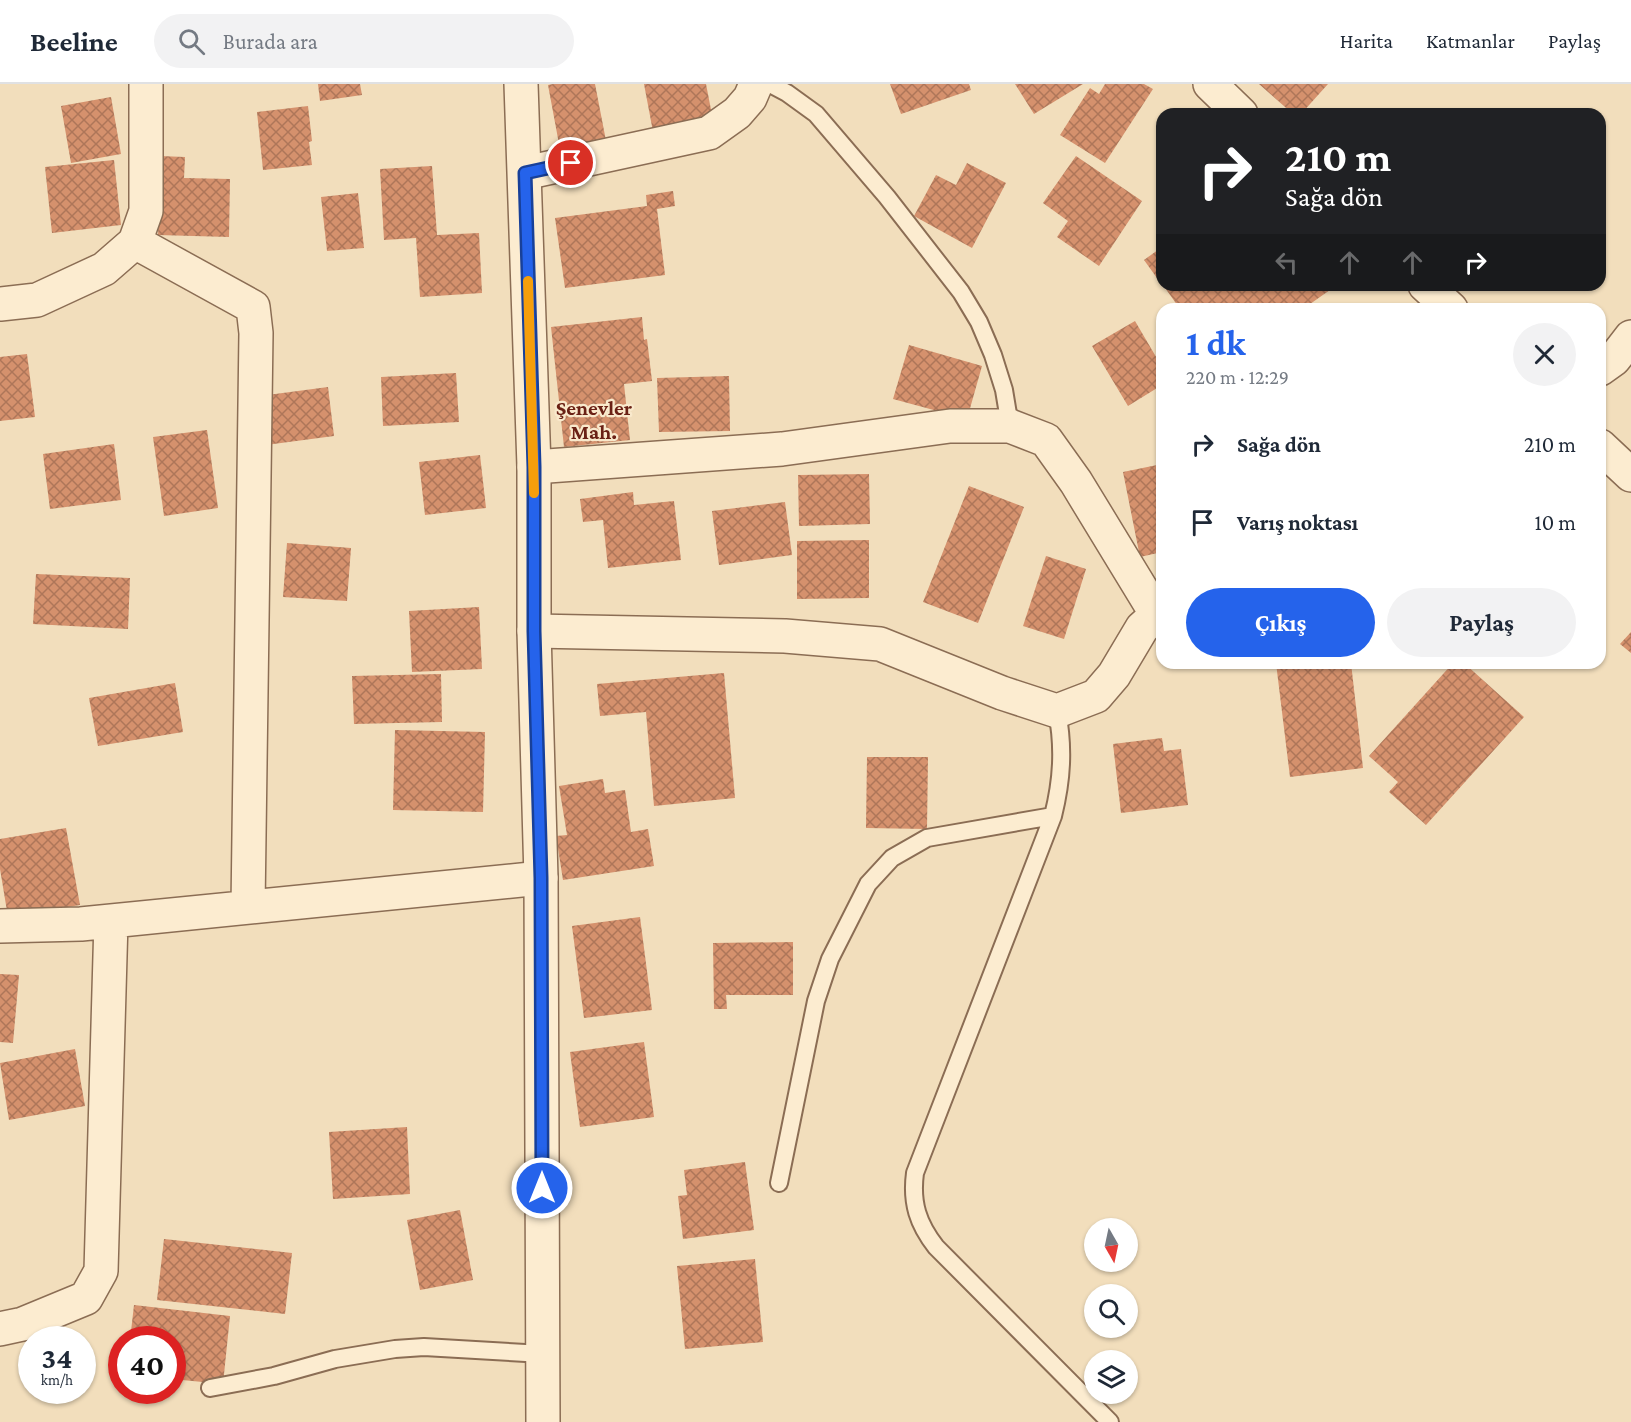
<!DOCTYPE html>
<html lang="tr">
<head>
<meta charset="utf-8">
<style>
  body { margin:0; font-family:"Crimson Pro",serif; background:#f2f2f3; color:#1f2937; height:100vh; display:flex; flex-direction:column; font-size:22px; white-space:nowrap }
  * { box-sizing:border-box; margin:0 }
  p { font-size:20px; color:#747a83 }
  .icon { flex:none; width:33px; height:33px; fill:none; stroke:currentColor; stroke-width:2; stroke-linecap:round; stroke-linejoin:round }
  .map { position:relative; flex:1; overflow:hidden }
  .drawer { position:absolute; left:1156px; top:219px; width:450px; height:366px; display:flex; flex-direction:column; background:#fff; border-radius:18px; box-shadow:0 2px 4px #0004 }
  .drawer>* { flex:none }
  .hud { position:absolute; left:1156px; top:24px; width:450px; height:183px; border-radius:18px; box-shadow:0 2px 4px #0004; background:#202124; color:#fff; overflow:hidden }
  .needle { width:39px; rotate:171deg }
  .controls { position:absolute; left:1084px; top:1134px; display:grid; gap:12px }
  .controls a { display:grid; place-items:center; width:54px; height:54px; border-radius:50%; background:#fff; box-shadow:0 2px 4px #0004; font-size:30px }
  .speed { position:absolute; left:18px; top:1242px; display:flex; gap:12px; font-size:30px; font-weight:700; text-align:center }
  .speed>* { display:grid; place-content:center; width:78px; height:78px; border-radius:50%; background:#fff; box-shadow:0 2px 4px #0004; line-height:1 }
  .speed small { font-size:15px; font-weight:400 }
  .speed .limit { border:9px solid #d22; background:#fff; color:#111 }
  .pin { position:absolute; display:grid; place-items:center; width:51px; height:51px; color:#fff; margin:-26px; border:3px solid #fff; border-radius:50%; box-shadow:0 2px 6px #0007 }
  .me { position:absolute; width:66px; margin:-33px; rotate:0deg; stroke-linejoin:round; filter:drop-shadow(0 0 4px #0008) }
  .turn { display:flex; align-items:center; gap:21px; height:126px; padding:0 30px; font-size:27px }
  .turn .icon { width:78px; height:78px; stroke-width:2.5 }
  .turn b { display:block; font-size:42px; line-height:51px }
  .lanes { display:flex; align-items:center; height:57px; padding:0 30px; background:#0003; justify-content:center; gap:30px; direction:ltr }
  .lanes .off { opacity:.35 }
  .round { display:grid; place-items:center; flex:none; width:63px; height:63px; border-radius:32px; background:#f2f2f3 }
  .headline { display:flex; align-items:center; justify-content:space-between; height:102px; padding:0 30px }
  h1 { font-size:36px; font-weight:700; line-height:45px; color:#2563eb }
  .cta { display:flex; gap:12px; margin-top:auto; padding:12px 30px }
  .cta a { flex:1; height:69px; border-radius:36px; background:#2563eb; color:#fff; font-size:24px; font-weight:700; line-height:69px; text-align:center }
  .cta a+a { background:#f2f2f3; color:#1f2937 }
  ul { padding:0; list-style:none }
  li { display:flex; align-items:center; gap:18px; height:78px; padding:0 30px }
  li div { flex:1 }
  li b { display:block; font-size:22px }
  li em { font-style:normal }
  header { display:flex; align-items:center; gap:36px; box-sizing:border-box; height:84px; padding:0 30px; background:#fff; border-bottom:2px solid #e0e1e3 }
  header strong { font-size:28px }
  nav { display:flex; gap:33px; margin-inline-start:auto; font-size:21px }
  .search { width:420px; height:54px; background:#f2f2f3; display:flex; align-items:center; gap:15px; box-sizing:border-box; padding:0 21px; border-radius:33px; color:#747a83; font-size:22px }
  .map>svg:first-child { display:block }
</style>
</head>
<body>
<header>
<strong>Beeline</strong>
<div class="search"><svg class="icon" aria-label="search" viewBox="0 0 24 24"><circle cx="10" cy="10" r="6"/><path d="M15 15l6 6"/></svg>Burada ara</div>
<nav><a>Harita</a><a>Katmanlar</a><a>Paylaş</a></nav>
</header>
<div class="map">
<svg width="1631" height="1338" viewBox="0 0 1631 1338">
  <defs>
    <pattern id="building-cross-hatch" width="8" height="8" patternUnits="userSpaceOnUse" patternTransform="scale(1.5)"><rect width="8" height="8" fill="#d5916d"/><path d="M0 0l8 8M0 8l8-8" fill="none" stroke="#ae7659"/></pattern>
  </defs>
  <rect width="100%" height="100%" fill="#f2debc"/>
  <path fill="url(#building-cross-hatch)" d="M318 0H360L362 11 320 17Z
    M553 0H595L608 67 562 76 548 1Z
    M644 0H706L714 41 654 53Z
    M890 0H969L971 6 901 30Z
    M1015 0H1083L1034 30Z
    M1105 0H1144L1153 5 1105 79 1060 51 1090 4 1099 10Z
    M1259 0H1328L1301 30H1293Z
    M111 13 121 70 71 79 61 22Z
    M308 22 312 57 309 58 312 81 263 86 257 28Z
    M160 72 185 73 184 94 230 95 229 153 158 151Z
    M1076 72 1142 117 1099 182 1057 153 1068 137 1043 119Z
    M114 76 121 141 52 149 45 83Z
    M967 79 1006 99 972 164 914 132 936 91 956 101Z
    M432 82 437 151 479 149 482 209 420 213 416 154 384 156 380 85Z
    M673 107 675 122 657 125 665 191 565 204 555 134 647 122 646 111Z
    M358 109 364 164 327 167 321 113Z
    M1162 163V201L1144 176Z
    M1163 201H1337L1303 225H1200L1198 222 1194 225H1180Z
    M642 233 644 256 647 255 652 297 624 300 630 356 564 363 551 243Z
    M1135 237 1162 283V301L1128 322 1092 262Z
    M909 261 982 282 967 335 893 315Z
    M27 270 35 333 0 337V273Z
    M456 289 459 338 383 342 381 293Z
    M729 292 730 347 659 348 657 294Z
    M328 303 334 352 266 361 260 312Z
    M207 346 218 424 164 432 153 353Z
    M114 360 121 416 50 425 43 370Z
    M480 371 486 424 425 431 419 378Z
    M1162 380V468L1140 473 1123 388Z
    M869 390 870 440 799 442 798 391Z
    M969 402 1024 423 978 539 923 518Z
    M633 408 634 421 674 417 681 476 608 484 603 436 583 438 580 415Z
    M785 418 792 471 719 481 712 427Z
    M869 456V514L797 515V457Z
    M287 459 351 464 347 517 283 513Z
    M1046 472 1086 485 1064 555 1023 542Z
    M36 490 130 494 128 545 33 540Z
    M479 523 482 585 412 588 409 527Z
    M1631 548V569L1620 560Z
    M1276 579H1351L1363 684 1290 693Z
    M1453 579H1464L1524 633 1426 741 1389 708 1398 698 1369 672Z
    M724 589 735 714 654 722 646 628 600 632 597 600Z
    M441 590 442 638 354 640 352 592Z
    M175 599 183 648 98 662 89 614Z
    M395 646 485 648 483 728 393 726Z
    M1162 654 1164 667 1181 665 1188 721 1121 729 1113 660Z
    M867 673H928L927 745 866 744Z
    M603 695 605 709 625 706 631 748 648 745 654 782 563 796 556 752 567 751 559 702Z
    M66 744 80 821 8 833 0 785V755Z
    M640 833 652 926 584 934 572 842Z
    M793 858V911H726L727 925H714L713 859Z
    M0 890 19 891 13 959 0 958Z
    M644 958 654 1033 580 1043 570 968Z
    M75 965 85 1022 9 1036 0 979Z
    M407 1043 410 1110 333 1115 329 1048Z
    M745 1078 754 1146 683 1155 678 1112 687 1111 684 1086Z
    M460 1126 473 1196 420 1206 407 1136Z
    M164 1155 292 1169 285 1230 157 1216Z
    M755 1175 763 1258 685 1265 677 1182Z
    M134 1221 230 1232 223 1300 172 1295V1256H130Z"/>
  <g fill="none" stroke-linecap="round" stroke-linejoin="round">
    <g stroke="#8b6d54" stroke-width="20">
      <path id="service" d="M770 0 787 9 816 30 887 113 961 208 979 238 993 271 1004 306 1010 342
        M1057 627C1064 664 1062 696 1053 732L915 1089C911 1119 918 1140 936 1163L1110 1338
        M779 1099 816 917 830 875 868 800 892 774 927 754 1053 732
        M210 1304 274 1292 335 1275 395 1265 424 1263 543 1270"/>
    </g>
    <g stroke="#8b6d54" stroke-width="36">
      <path id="minor" d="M525 89 709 49 737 29 750 14 756 0
        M135 158 253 223 256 249 248 823
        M0 220 37 216 104 185 135 158 146 127V0
        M1600 285 1614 275 1631 253
        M534 383 782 365 950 342H1010L1046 356 1076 398 1157 531
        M534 547 785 552 880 560 1002 609 1057 627 1096 612 1114 591 1142 544 1162 526
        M0 842 81 840 541 794
        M0 1245 23 1240 86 1214 101 1187 111 837"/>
    </g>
    <g stroke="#8b6d54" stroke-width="36">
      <path id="tertiary" d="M521 0 534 383V547L541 794 543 1338
        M1210 0 1241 30
        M1425 201 1451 225
        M1600 362 1631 391"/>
    </g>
    <use href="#service" stroke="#fcecd0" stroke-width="16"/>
    <use href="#minor" stroke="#fcecd0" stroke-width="33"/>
    <use href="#tertiary" stroke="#fcecd0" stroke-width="33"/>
  </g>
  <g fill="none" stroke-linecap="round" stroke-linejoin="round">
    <g stroke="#184099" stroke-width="15">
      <path id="route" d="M542 1104 541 794 534 547V383L525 89 571 79"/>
    </g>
    <use href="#route" stroke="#2563eb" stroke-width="10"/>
    <path stroke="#f59e0b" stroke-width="10" d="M528 197 534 409"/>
  </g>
  <g text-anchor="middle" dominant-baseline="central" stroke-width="4.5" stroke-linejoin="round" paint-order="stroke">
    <g font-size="21" font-weight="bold" fill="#6a2115" stroke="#f9e9cc">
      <text x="594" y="324">Şenevler<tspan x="594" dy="24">Mah.</tspan></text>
    </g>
  </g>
</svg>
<div class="controls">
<a><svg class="needle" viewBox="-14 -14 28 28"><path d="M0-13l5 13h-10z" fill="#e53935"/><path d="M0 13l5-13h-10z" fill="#747a83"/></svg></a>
<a><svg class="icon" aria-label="search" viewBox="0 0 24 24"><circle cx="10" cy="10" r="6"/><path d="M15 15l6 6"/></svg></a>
<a><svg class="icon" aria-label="layers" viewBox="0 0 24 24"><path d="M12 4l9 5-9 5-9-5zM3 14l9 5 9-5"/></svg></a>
</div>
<div class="speed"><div>34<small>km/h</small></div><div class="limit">40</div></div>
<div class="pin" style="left:571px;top:79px;background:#d93025"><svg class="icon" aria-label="arrive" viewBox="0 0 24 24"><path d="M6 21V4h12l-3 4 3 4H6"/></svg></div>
<svg class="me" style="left:542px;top:1104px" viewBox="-20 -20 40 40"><circle r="17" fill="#2563eb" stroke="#fff" stroke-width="3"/><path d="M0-11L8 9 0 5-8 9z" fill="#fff"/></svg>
<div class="hud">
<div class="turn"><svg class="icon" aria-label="right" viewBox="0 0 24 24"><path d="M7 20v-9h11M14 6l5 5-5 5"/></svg><div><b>210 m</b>Sağa dön</div></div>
<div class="lanes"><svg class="icon off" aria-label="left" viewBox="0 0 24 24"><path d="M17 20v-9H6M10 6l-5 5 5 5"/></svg><svg class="icon off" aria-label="ahead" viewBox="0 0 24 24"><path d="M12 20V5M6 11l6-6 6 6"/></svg><svg class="icon off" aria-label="ahead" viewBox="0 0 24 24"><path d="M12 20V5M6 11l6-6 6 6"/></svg><svg class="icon" aria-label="right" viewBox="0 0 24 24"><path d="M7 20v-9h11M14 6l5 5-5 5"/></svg></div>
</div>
<section class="drawer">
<div class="headline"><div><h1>1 dk</h1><p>220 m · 12:29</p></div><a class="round"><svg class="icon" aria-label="close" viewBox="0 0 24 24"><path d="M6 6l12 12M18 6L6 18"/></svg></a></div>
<ul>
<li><svg class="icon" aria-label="right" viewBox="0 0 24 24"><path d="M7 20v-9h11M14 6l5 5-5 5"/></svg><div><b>Sağa dön</b></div><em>210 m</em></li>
<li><svg class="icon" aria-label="arrive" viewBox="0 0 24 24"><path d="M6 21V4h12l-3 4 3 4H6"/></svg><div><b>Varış noktası</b></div><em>10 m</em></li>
</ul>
<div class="cta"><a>Çıkış</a><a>Paylaş</a></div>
</section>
</div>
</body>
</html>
